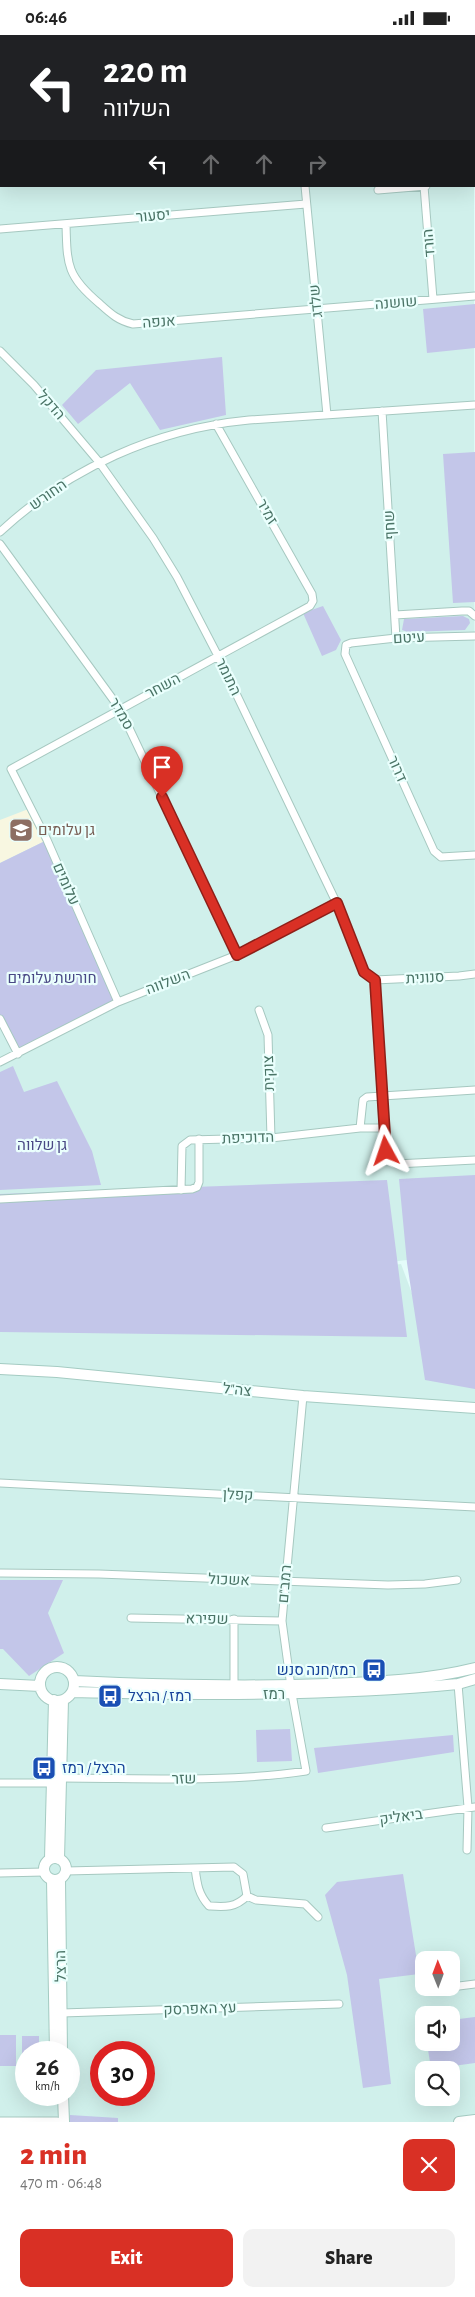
<!DOCTYPE html>
<html lang="en">
<head>
<meta charset="utf-8">
<style>
  body { margin:0; font-family:"Alegreya Sans",Heebo,sans-serif; background:#f2f2f2; color:#222; height:100vh; display:flex; flex-direction:column; font-size:19px; white-space:nowrap }
  * { box-sizing:border-box; margin:0 }
  p { font-size:16px; color:#767676 }
  .icon { flex:none; width:28px; height:28px; fill:none; stroke:currentColor; stroke-width:2; stroke-linecap:round; stroke-linejoin:round }
  .map { position:relative; height:2087px; overflow:hidden }
  .details { display:flex; flex-direction:column; background:#fff; flex:1 }
  .details>* { flex:none }
  .guide { position:absolute; left:0px; top:0px; width:475px; height:152px; box-shadow:0 5px 20px #0002; background:#202124; color:#fff; overflow:hidden }
  .needle { width:32px; rotate:359deg }
  .buttons { position:absolute; left:415px; top:1916px; display:grid; gap:10px }
  .buttons a { display:grid; place-items:center; width:45px; height:45px; border-radius:10px; background:#fff; box-shadow:0 5px 20px #0002; font-size:25px }
  .speed { position:absolute; left:15px; top:2006px; display:flex; gap:10px; font-size:25px; font-weight:700; text-align:center }
  .speed>* { display:grid; place-content:center; width:65px; height:65px; border-radius:50%; background:#fff; box-shadow:0 5px 20px #0002; line-height:1 }
  .speed small { font-size:12px; font-weight:400 }
  .speed .limit { border:8px solid #d22; background:#fff; color:#111 }
  .pin { position:absolute; display:grid; place-items:center; width:42px; height:42px; color:#fff; margin:-51px -21px; border-radius:50% 50% 50% 0; rotate:-45deg; box-shadow:0 0 5px #0007 }
  .pin .icon { rotate:45deg }
  .me { position:absolute; width:55px; margin:-28px; rotate:355deg; stroke-linejoin:round; filter:drop-shadow(0 0 4px #0008) }
  .turn { display:flex; align-items:center; gap:18px; height:105px; padding:0 20px; font-size:22px }
  .turn .icon { width:65px; height:65px; stroke-width:2.5 }
  .turn b { display:block; font-size:35px; line-height:42px }
  .lanes { display:flex; align-items:center; height:48px; padding:0 20px; background:#0003; justify-content:center; gap:25px; direction:ltr }
  .lanes .off { opacity:.35 }
  .round { display:grid; place-items:center; flex:none; width:52px; height:52px; border-radius:10px; background:#f2f2f2 }
  .head { display:flex; align-items:center; justify-content:space-between; height:85px; padding:0 20px }
  h1 { font-size:30px; font-weight:800; line-height:38px; color:#d93025 }
  .cta { display:flex; gap:10px; margin-top:auto; padding:10px 20px }
  .cta a { flex:1; height:58px; border-radius:10px; background:#d93025; color:#fff; font-size:20px; font-weight:800; line-height:58px; text-align:center }
  .cta a+a { background:#f2f2f2; color:#222 }
  .status { display:flex; justify-content:space-between; align-items:center; height:35px; padding:0 25px; background:#fff; direction:ltr }
  .status svg { height:14px; fill:currentColor }
  .map>svg:first-child { display:block }
</style>
</head>
<body>
<div class="status"><b>06:46</b><svg viewBox="0 0 49 12"><path d="M0 12V9h3v3zM5 12V6h3v6zM10 12V3h3v9zM15 12V0h3v12zM26 1h20v11H26zM47 4h2v5h-2z"/></svg></div>
<div class="map">
<svg width="475" height="2087" viewBox="0 0 475 2087">
  <rect width="100%" height="100%" fill="#e4fcfa"/>
  <path fill="#d0f0eb" fill-rule="evenodd" d="M474 79 475 1220 415 1224 0 1275V116L1 151H474Z
    M401 1229 422 1285 475 1340V2087H0V1281ZM424 1925H451V1952H424ZM424 1980H451V2008H424ZM26 2018H69V2060H26ZM101 2018H144V2060H101ZM424 2035H451V2062H424Z"/>
  <path fill="#f8f7e1" d="M31 773 47 805 0 828V785Z"/>
  <path fill="#c3c6e9" d="M475 269V313L427 318 423 274Z
    M222 322 226 380 160 395 130 348 78 389 62 370 96 335Z
    M475 417V567L453 568 443 419Z
    M323 571 341 605 336 615 322 621 303 578Z
    M463 581 469 584 470 588 465 595 408 597 402 595 404 584Z
    M47 805 118 967 18 1019 0 984V828Z
    M13 1031 24 1057 57 1046 92 1116 101 1150 0 1155V1037Z
    M475 1140V1354L425 1345 407 1228 399 1144Z
    M387 1145 407 1302 0 1297V1159Z
    M0 1545H63L48 1578 64 1618 29 1641 3 1614H0Z
    M290 1694 292 1726 257 1727 256 1695Z
    M453 1700 454 1717 318 1738 314 1713Z
    M403 1839 419 1939 379 1944 391 2049 363 2053 347 1940 325 1860 337 1847Z
    M475 1982V2028L431 2034 427 2008H451V1985Z
    M0 2000H16V2031H0Z
    M22 2001H39V2017L26 2018V2032L22 2031Z
    M70 2080 118 2083V2087H70Z"/>
  <g fill="none" stroke-linecap="round" stroke-linejoin="round">
    <g stroke="#a6c8c0" stroke-width="9">
      <path id="street" d="M474 147H475
        M305 151 327 380
        M424 151 433 264
        M378 155 426 151
        M66 189C67 231 67 241 100 269 111 279 119 286 133 289L475 261
        M0 194 306 169
        M0 316 34 350 99 427 153 503 177 542 218 621 337 869 364 937 375 945 383 1093 388 1123 396 1129 475 1125
        M382 376 396 603
        M0 497C69 433 156 394 249 385L475 370
        M0 509 120 674 237 920
        M395 580 462 576H469L475 581
        M475 601 396 603 351 608 346 610 345 619 434 816 441 822 475 820
        M375 945 459 941 475 939
        M118 967 47 805 11 734 310 571 313 566 312 559 216 389
        M259 975 268 1000 271 1103
        M0 984 18 1019
        M0 1027 118 967 237 920 337 869
        M360 1093 363 1065 367 1062 475 1055
        M181 1155 182 1111 190 1105 271 1103 360 1093H383
        M0 1164 192 1154 197 1152 199 1147V1104
        M0 1448 475 1472
        M0 1538 99 1539 388 1550 425 1549 457 1545
        M131 1583 282 1586
        M234 1584V1654
        M458 1649 468 1772 467 1815
        M61 1743C143 1743 225 1748 306 1736L292 1659 282 1586 303 1361
        M0 1748H51
        M326 1793 475 1772
        M195 1833C197 1848 198 1859 209 1871 225 1872 235 1873 247 1861
        M66 1836 234 1832 243 1839 247 1861 256 1865 305 1869 318 1882
        M0 1838 44 1837
        M451 1952 475 1949
        M431 1955 448 1952
        M62 1978 339 1969
        M0 2086H57"/>
    </g>
    <g stroke="#a4cbc2" stroke-width="12">
      <path id="secondary" d="M0 1334 57 1337 303 1361 475 1373
        M40 1649a17 17 0 1 1 34 0a17 17 0 1 1-34 0Z
        M74 1646C158 1650 243 1652 328 1649 377 1647 427 1645 475 1633
        M0 1649 40 1651
        M72 1657C201 1660 330 1661 458 1649L475 1644
        M44 1834a11 11 0 1 1 22 0a11 11 0 1 1-22 0Z
        M50 1824 54 1665
        M59 1824 63 1665
        M60 1844 62 2018
        M52 1845 55 2018
        M63 2060 64 2087
        M459 2087 475 2085"/>
    </g>
    <use href="#street" stroke="#fff" stroke-width="7"/>
    <use href="#secondary" stroke="#fff" stroke-width="10"/>
  </g>
  <g fill="none" stroke-linecap="round" stroke-linejoin="round">
    <g stroke="#8d1f18" stroke-width="12">
      <path id="route" d="M162 762 237 920 337 868 364 937 375 945 386 1116"/>
    </g>
    <use href="#route" stroke="#d93025" stroke-width="9"/>
  </g>
  <defs>
    <g id="school-square" transform="scale(1.25)"><rect x="-9" y="-9" width="18" height="18" rx="4" fill="#8d6e63" stroke="#eafffd"/><path d="M0-5L7-2L0 1L-7-2ZM-4 1L0 2.5L4 1V4Q0 6-4 4Z" fill="#fff"/></g>
    <g id="bus-square" transform="scale(1.25)"><rect x="-9" y="-9" width="18" height="18" rx="4" fill="#1a4fb4" stroke="#eafffd"/><path d="M-5-6H5V4H4V6H2V4H-2V6H-4V4H-5ZM-3.5-4V0h7V-4ZM-3.5 1.2v1.5H-2V1.2ZM2 1.2v1.5H3.5V1.2Z" fill="#fff"/></g>
  </defs>
  <g fill-rule="evenodd">
    <use href="#school-square" x="21" y="795"/>
    <use href="#bus-square" x="374" y="1635"/>
    <use href="#bus-square" x="110" y="1661"/>
    <use href="#bus-square" x="44" y="1733"/>
  </g>
  <g text-anchor="middle" dominant-baseline="central" stroke-width="4.5" stroke-linejoin="round" paint-order="stroke">
    <g font-size="15" fill="#4a7466" stroke="#eafffd">
      <text transform="translate(153 181) rotate(-5)">יסעור</text>
      <text transform="translate(429 208) rotate(-95)">הורד</text>
      <text transform="translate(316 266) rotate(-96)">שלדג</text>
      <text transform="translate(396 268) rotate(-5)">שושנה</text>
      <text transform="translate(159 287) rotate(-4)">אנפה</text>
      <text transform="translate(51 370) rotate(49)">הדקל</text>
      <text transform="translate(48 460) rotate(-35)">החורש</text>
      <text transform="translate(267 477) rotate(61)">זמיר</text>
      <text transform="translate(390 490) rotate(-93)">שחף</text>
      <text transform="translate(409 603) rotate(-3)">עיטם</text>
      <text transform="translate(228 642) rotate(64)">התומר</text>
      <text transform="translate(163 651) rotate(-28)">השחר</text>
      <text transform="translate(121 679) rotate(60)">סמדר</text>
      <text transform="translate(397 734) rotate(66)">דרור</text>
      <text transform="translate(66 849) rotate(66)">עלומים</text>
      <text transform="translate(425 943) rotate(-3)">סנונית</text>
      <text transform="translate(168 947) rotate(-21)">השלווה</text>
      <text transform="translate(269 1038) rotate(-92)">צוקית</text>
      <text transform="translate(248 1103) rotate(-2)">הדוכיפת</text>
      <text transform="translate(237 1355) rotate(6)">צה"ל</text>
      <text transform="translate(238 1460) rotate(3)">קפלן</text>
      <text transform="translate(229 1545) rotate(2)">אשכול</text>
      <text transform="translate(285 1549) rotate(-85)">רמב"ם</text>
      <text transform="translate(207 1584) rotate(1)">שפירא</text>
      <text x="274" y="1659">רמז</text>
      <text transform="translate(184 1744) rotate(-1)">שזר</text>
      <text transform="translate(401 1782) rotate(-8)">ביאליק</text>
      <text transform="translate(61 1931) rotate(-91)">הרצל</text>
      <text transform="translate(200 1974) rotate(-2)">עץ האפרסק</text>
    </g>
    <g font-size="15" fill="#785e54" stroke="#eafffd" text-anchor="start">
      <text x="38" y="795">גן עלומים</text>
    </g>
    <g font-size="15" fill="#494885" stroke="#eafffd">
      <text x="52" y="943">חורשת עלומים</text>
      <text x="42" y="1110">גן שלווה</text>
    </g>
    <g font-size="15" fill="#164399" stroke="#eafffd" text-anchor="start">
      <text x="356" y="1635" text-anchor="end">רמז/חנה סנש</text>
      <text x="128" y="1661">רמז / הרצל</text>
      <text x="62" y="1733">הרצל / רמז</text>
    </g>
  </g>
</svg>
<div class="buttons">
<a><svg class="needle" viewBox="-14 -14 28 28"><path d="M0-13l5 13h-10z" fill="#e53935"/><path d="M0 13l5-13h-10z" fill="#767676"/></svg></a>
<a><svg class="icon" aria-label="sound" viewBox="0 0 24 24"><path d="M4 9h4l5-4v14l-5-4H4zM17 9q2 3 0 6"/></svg></a>
<a><svg class="icon" aria-label="search" viewBox="0 0 24 24"><circle cx="10" cy="10" r="6"/><path d="M15 15l6 6"/></svg></a>
</div>
<div class="speed"><div>26<small>km/h</small></div><div class="limit">30</div></div>
<div class="pin" style="left:162px;top:762px;background:#d93025"><svg class="icon" aria-label="arrive" viewBox="0 0 24 24"><path d="M6 21V4h12l-3 4 3 4H6"/></svg></div>
<svg class="me" style="left:386px;top:1116px" viewBox="-20 -20 40 40"><path d="M0-17L14 15 0 8-14 15z" fill="#d93025" stroke="#fff" stroke-width="4"/></svg>
<div class="guide">
<div class="turn"><svg class="icon" aria-label="left" viewBox="0 0 24 24"><path d="M17 20v-9H6M10 6l-5 5 5 5"/></svg><div><b>220 m</b>השלווה</div></div>
<div class="lanes"><svg class="icon" aria-label="left" viewBox="0 0 24 24"><path d="M17 20v-9H6M10 6l-5 5 5 5"/></svg><svg class="icon off" aria-label="ahead" viewBox="0 0 24 24"><path d="M12 20V5M6 11l6-6 6 6"/></svg><svg class="icon off" aria-label="ahead" viewBox="0 0 24 24"><path d="M12 20V5M6 11l6-6 6 6"/></svg><svg class="icon off" aria-label="right" viewBox="0 0 24 24"><path d="M7 20v-9h11M14 6l5 5-5 5"/></svg></div>
</div>
</div>
<section class="details">
<div class="head"><div><h1>2 min</h1><p>470 m · 06:48</p></div><a class="round" style="background:#d93025;color:#fff"><svg class="icon" aria-label="close" viewBox="0 0 24 24"><path d="M6 6l12 12M18 6L6 18"/></svg></a></div>
<div class="cta"><a>Exit</a><a>Share</a></div>
</section>
</body>
</html>
